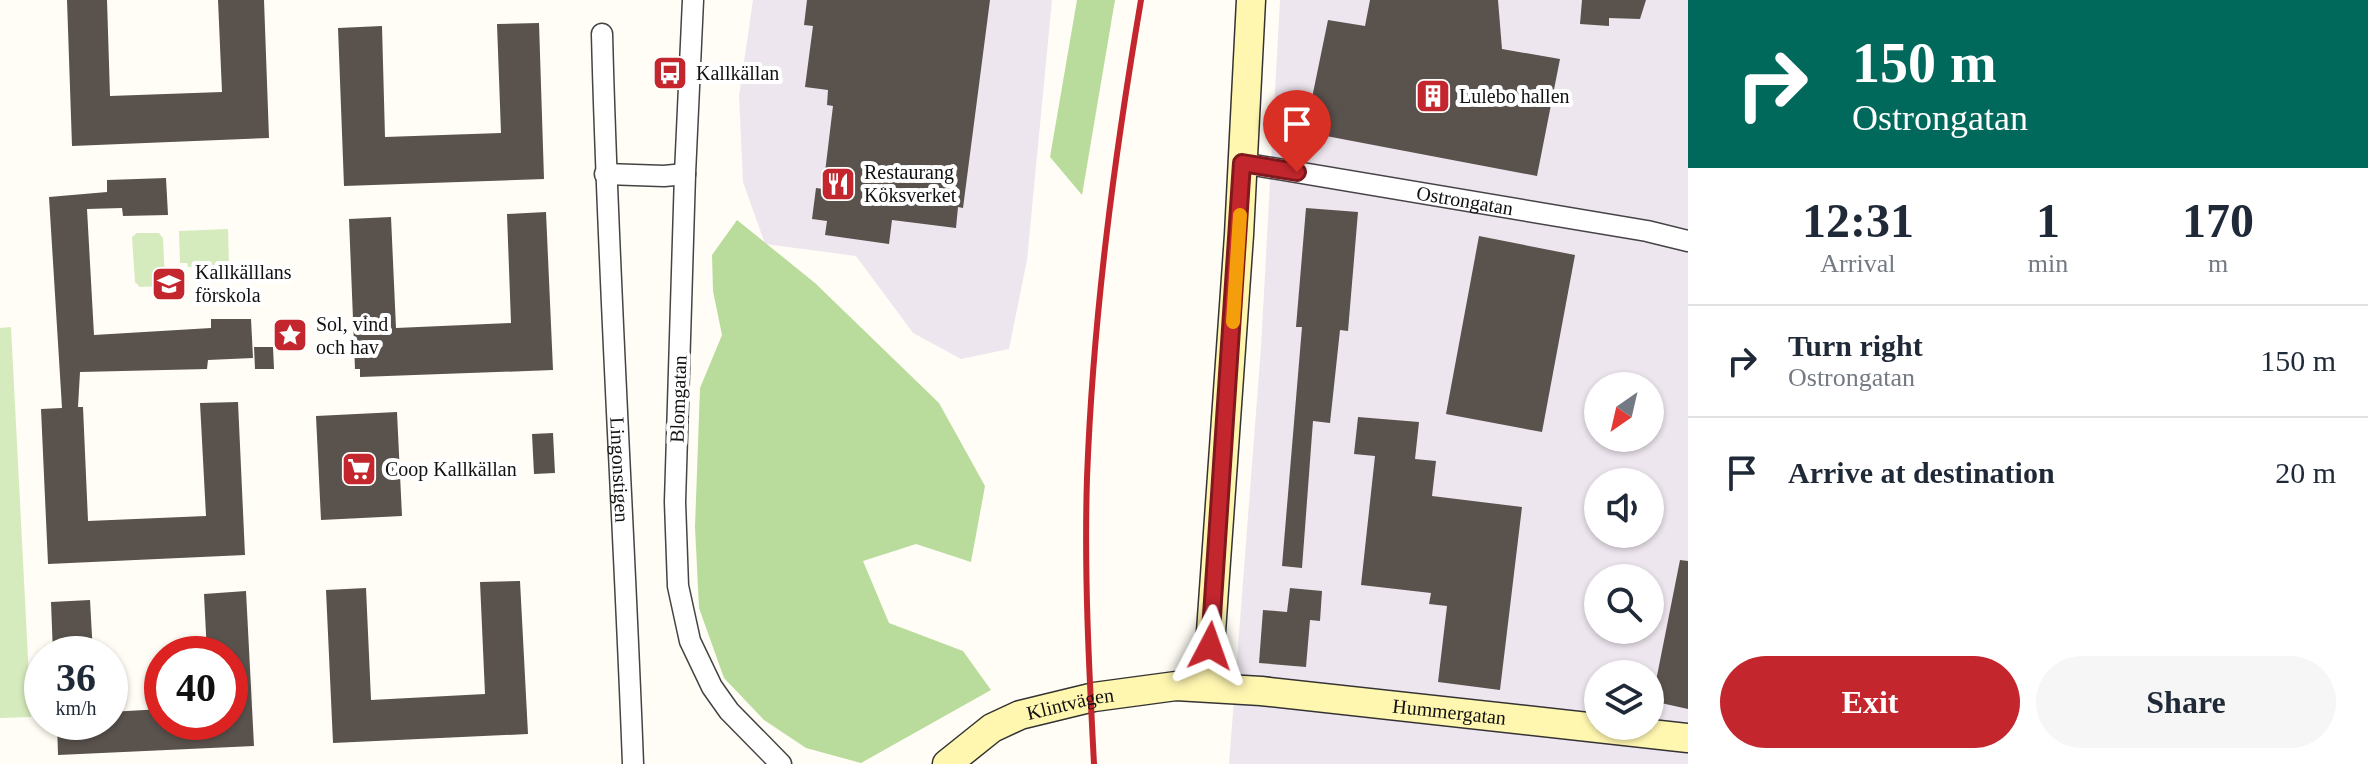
<!DOCTYPE html>
<html lang="en">
<head>
<meta charset="utf-8">
<style>
  body { margin:0; font-family:Georgia,serif; background:#f6f6f7; color:#1f2937; height:100vh; display:flex; flex-direction:column; font-size:30px; white-space:nowrap }
  * { box-sizing:border-box; margin:0 }
  p { font-size:26px; color:#747a83 }
  .icon { flex:none; width:44px; height:44px; fill:none; stroke:currentColor; stroke-width:2; stroke-linecap:round; stroke-linejoin:round }
  .map { position:relative; flex:1; overflow:hidden }
  .panel { display:flex; flex-direction:column; background:#fff; width:680px }
  .panel>* { flex:none }
  .top-card { background:#00695c; color:#fff; overflow:hidden }
  .needle { width:52px; rotate:214deg }
  .fabs { position:absolute; left:1584px; top:372px; display:grid; gap:16px }
  .fabs a { display:grid; place-items:center; width:80px; height:80px; border-radius:50%; background:#fff; box-shadow:0 2px 6px #0004; font-size:40px }
  .speed { position:absolute; left:24px; top:636px; display:flex; gap:16px; font-size:40px; font-weight:700; text-align:center }
  .speed>* { display:grid; place-content:center; width:104px; height:104px; border-radius:50%; background:#fff; box-shadow:0 2px 6px #0004; line-height:1 }
  .speed small { font-size:20px; font-weight:400 }
  .speed .limit { border:12px solid #d22; background:#fff; color:#111 }
  .pin { position:absolute; display:grid; place-items:center; width:68px; height:68px; color:#fff; margin:-82px -34px; border-radius:50% 50% 50% 0; rotate:-45deg; box-shadow:0 0 8px #0007 }
  .pin .icon { rotate:45deg }
  .me { position:absolute; width:88px; margin:-44px; rotate:4deg; stroke-linejoin:round; filter:drop-shadow(0 0 6px #0008) }
  .turn { display:flex; align-items:center; gap:28px; height:168px; padding:0 32px; font-size:36px }
  .turn .icon { width:104px; height:104px; stroke-width:2.5 }
  .turn b { display:block; font-size:56px; line-height:68px }
  .eta { display:flex; justify-content:space-evenly; align-items:center; height:136px; text-align:center }
  .eta b { font-size:48px; font-weight:700; line-height:56px }
  .button { display:flex; gap:16px; margin-top:auto; padding:16px 32px }
  .button a { flex:1; height:92px; border-radius:48px; background:#c4262e; color:#fff; font-size:32px; font-weight:700; line-height:92px; text-align:center }
  .button a+a { background:#f6f6f7; color:#1f2937 }
  ul { padding:0; list-style:none }
  li { display:flex; align-items:center; gap:24px; height:112px; padding:0 32px; border-top:2px solid #e0e1e3 }
  li div { flex:1 }
  li b { display:block; font-size:30px }
  li em { font-style:normal }
  main { display:flex; flex:1; min-height:0 }
  .map>svg:first-child { display:block }
</style>
</head>
<body>
<main>
<div class="map">
<svg width="1688" height="764" viewBox="0 0 1688 764">
  <rect width="100%" height="100%" fill="#fffdf5"/>
  <path fill="#eee6ef" fill-rule="evenodd" d="M753 0H1052L1027 260 1009 349 961 359 913 333 856 256 765 244 743 182 739 96Z
    M1280 0H1688V764H1229L1261 347ZM1598 386H1650V438H1598ZM1598 482H1650V534H1598ZM1598 578H1650V630H1598ZM1598 674H1650V726H1598Z"/>
  <path fill="#d5ebbd" d="M228 229 229 265 226 266V281H201L199 267H188L187 263H180L179 231Z
    M137 233H159L163 238 165 281 160 286 140 287 135 282 132 237Z
    M11 327 31 717 0 718V328Z"/>
  <path fill="#b9dc9c" d="M1077 0H1115L1082 195 1050 157Z
    M737 220 815 283 939 403 985 486 971 562 916 544 863 561 889 623 963 651 991 690 861 763 806 748 764 720 724 678 699 608 695 527 700 388 722 335 713 291 712 255Z"/>
  <path fill="#5a524d" d="M67 0H107L110 96 222 92 218 0H264L269 138 72 146Z
    M807 0H990L963 208 958 207 956 228 892 220 889 244 825 235 827 221 812 219 816 188 823 189 833 106 827 105 828 90 805 87 813 26 804 25Z
    M1370 0H1498L1502 49 1560 59 1537 176 1305 132 1328 20 1365 26Z
    M1582 0H1646L1640 19 1609 18V26L1580 24Z
    M539 23 544 179 344 186 338 28 382 26 385 137 501 133 497 24Z
    M166 178 168 215 123 216 122 208 87 209 94 335 211 328V319H251L253 358 208 360 207 369 80 372 78 407H83L88 521 206 516 200 403 238 402 245 555 48 564 41 409 62 408 49 197 107 192V180Z
    M1306 208 1358 212 1348 331 1340 330 1330 423 1313 421 1302 568 1282 566 1302 327H1296Z
    M546 212 553 370 360 377V369H355L349 219 391 217 396 328 511 323 507 214Z
    M1479 236 1575 255 1542 432 1446 414Z
    M254 347H273L274 369H255Z
    M397 412 402 516 321 520 316 416Z
    M1358 417 1419 422 1415 459 1436 461 1432 496 1522 507 1500 690 1438 682 1447 606 1429 604 1431 593 1361 585 1375 456 1354 454Z
    M553 433 555 473 534 474 532 434Z
    M1680 560 1688 561V709L1652 701Z
    M520 581 528 734 333 743 326 590 366 588 371 700 485 694 480 582Z
    M1290 588 1322 591 1320 621 1310 620 1306 667 1259 663 1263 610 1287 612Z
    M246 591 254 746 58 755 57 722H110V712L162 709V722H230V654H207L204 594Z
    M90 600 93 654H53L51 602Z"/>
  <g fill="none" stroke-linecap="round" stroke-linejoin="round">
    <g stroke="#444" stroke-width="23">
      <g id="street">
        <path d="M693 0 685 174 675 502 678 586 690 641 712 687 729 711 781 764"/>
        <path id="s1" d="M602 34C608 278 624 521 633 764"/>
        <path id="s2" d="M1242 163 1647 231 1688 241"/>
        <path d="M605 174 664 176 685 174"/>
      </g>
    </g>
    <g stroke="#333" stroke-width="31">
      <g id="secondary">
        <path d="M1209 687 1210 646 1239 235 1251 0"/>
        <path id="s3" d="M947 764 992 728 1020 715 1094 697 1176 686 1261 691 1688 738"/>
      </g>
    </g>
    <use href="#street" stroke="#fff" stroke-width="20"/>
    <use href="#secondary" stroke="#fff6b0" stroke-width="28"/>
    <path stroke="#c4262e" stroke-width="6" d="M1094 764C1089 669 1084 573 1087 478 1093 317 1114 159 1141 0"/>
  </g>
  <g fill="none" stroke-linecap="round" stroke-linejoin="round">
    <g stroke="#7f191e" stroke-width="20">
      <path id="route" d="M1210 646 1242 163 1297 172"/>
    </g>
    <use href="#route" stroke="#c4262e" stroke-width="14"/>
    <path stroke="#f59e0b" stroke-width="14" d="M1233 322 1240 215"/>
  </g>
  <defs>
    <g id="bus-square" transform="scale(1.8)"><rect x="-9" y="-9" width="18" height="18" rx="4" fill="#c4262e" stroke="#fff"/><path d="M-5-6H5V4H4V6H2V4H-2V6H-4V4H-5ZM-3.5-4V0h7V-4ZM-3.5 1.2v1.5H-2V1.2ZM2 1.2v1.5H3.5V1.2Z" fill="#fff"/></g>
    <g id="building-square" transform="scale(1.8)"><rect x="-9" y="-9" width="18" height="18" rx="4" fill="#c4262e" stroke="#fff"/><path d="M-4-6H4V6H1V3H-1V6H-4ZM-2.5-4.3h1.7v1.8h-1.7ZM.8-4.3h1.7v1.8H.8ZM-2.5-1h1.7V.8h-1.7ZM.8-1h1.7V.8H.8Z" fill="#fff"/></g>
    <g id="restaurant-square" transform="scale(1.8)"><rect x="-9" y="-9" width="18" height="18" rx="4" fill="#c4262e" stroke="#fff"/><path d="M-5-6h1v4h1v-4h1v4h1v-4h1v5L-1.5 .5V6h-2V.5L-5-1ZM5-6V6H3V1.5H1.5Q1.5-4 5-6Z" fill="#fff"/></g>
    <g id="school-square" transform="scale(1.8)"><rect x="-9" y="-9" width="18" height="18" rx="4" fill="#c4262e" stroke="#fff"/><path d="M0-5L7-2L0 1L-7-2ZM-4 1L0 2.5L4 1V4Q0 6-4 4Z" fill="#fff"/></g>
    <g id="sight-square" transform="scale(1.8)"><rect x="-9" y="-9" width="18" height="18" rx="4" fill="#c4262e" stroke="#fff"/><path d="M0-6L1.8-2.2L6-1.7L2.9 1.2L3.7 5.4L0 3.3L-3.7 5.4L-2.9 1.2L-6-1.7L-1.8-2.2Z" fill="#fff"/></g>
    <g id="supermarket-square" transform="scale(1.8)"><rect x="-9" y="-9" width="18" height="18" rx="4" fill="#c4262e" stroke="#fff"/><path d="M-6-5.5h2.5l.6 2H6L4.5 2H-2.5L-4.4-4H-6ZM-1.5 3.2a1.3 1.3 0 1 0 .1 0ZM3 3.2a1.3 1.3 0 1 0 .1 0Z" fill="#fff"/></g>
  </defs>
  <g fill-rule="evenodd">
    <use href="#bus-square" x="670" y="73"/>
    <use href="#building-square" x="1433" y="96"/>
    <use href="#restaurant-square" x="838" y="184"/>
    <use href="#school-square" x="169" y="284"/>
    <use href="#sight-square" x="290" y="335"/>
    <use href="#supermarket-square" x="359" y="469"/>
  </g>
  <g text-anchor="middle" dominant-baseline="central" stroke-width="8" stroke-linejoin="round" paint-order="stroke">
    <g font-size="20" fill="#111" stroke="#fff" text-anchor="start">
      <text x="696" y="73">Kallkällan</text>
      <text x="1459" y="96">Lulebo hallen</text>
      <text x="864" y="172">Restaurang<tspan x="864" dy="23">Köksverket</tspan></text>
      <text x="195" y="272">Kallkälllans<tspan x="195" dy="23">förskola</tspan></text>
      <text x="316" y="324">Sol, vind<tspan x="316" dy="23">och hav</tspan></text>
      <text x="385" y="469">Coop Kallkällan</text>
    </g>
    <g font-size="20" fill="#111" stroke="#fff">
      <text stroke="none"><textPath href="#s2" startOffset="226">Ostrongatan</textPath></text>
      <text transform="translate(678 399) rotate(-88)">Blomgatan</text>
      <text stroke="none"><textPath href="#s1" startOffset="436">Lingonstigen</textPath></text>
      <text stroke="none"><textPath href="#s3" startOffset="140">Klintvägen</textPath></text>
      <text stroke="none"><textPath href="#s3" startOffset="522">Hummergatan</textPath></text>
    </g>
  </g>
</svg>
<div class="fabs">
<a><svg class="needle" viewBox="-14 -14 28 28"><path d="M0-13l5 13h-10z" fill="#e53935"/><path d="M0 13l5-13h-10z" fill="#747a83"/></svg></a>
<a><svg class="icon" aria-label="sound" viewBox="0 0 24 24"><path d="M4 9h4l5-4v14l-5-4H4zM17 9q2 3 0 6"/></svg></a>
<a><svg class="icon" aria-label="search" viewBox="0 0 24 24"><circle cx="10" cy="10" r="6"/><path d="M15 15l6 6"/></svg></a>
<a><svg class="icon" aria-label="layers" viewBox="0 0 24 24"><path d="M12 4l9 5-9 5-9-5zM3 14l9 5 9-5"/></svg></a>
</div>
<div class="speed"><div>36<small>km/h</small></div><div class="limit">40</div></div>
<div class="pin" style="left:1297px;top:172px;background:#d93025"><svg class="icon" aria-label="arrive" viewBox="0 0 24 24"><path d="M6 21V4h12l-3 4 3 4H6"/></svg></div>
<svg class="me" style="left:1210px;top:646px" viewBox="-20 -20 40 40"><path d="M0-17L14 15 0 8-14 15z" fill="#c4262e" stroke="#fff" stroke-width="4"/></svg>
</div>
<section class="panel">
<div class="top-card">
<div class="turn"><svg class="icon" aria-label="right" viewBox="0 0 24 24"><path d="M7 20v-9h11M14 6l5 5-5 5"/></svg><div><b>150 m</b>Ostrongatan</div></div>
</div>
<div class="eta">
<div><b>12:31</b><p>Arrival</p></div>
<div><b>1</b><p>min</p></div>
<div><b>170</b><p>m</p></div>
</div>
<ul>
<li><svg class="icon" aria-label="right" viewBox="0 0 24 24"><path d="M7 20v-9h11M14 6l5 5-5 5"/></svg><div><b>Turn right</b><p>Ostrongatan</p></div><em>150 m</em></li>
<li><svg class="icon" aria-label="arrive" viewBox="0 0 24 24"><path d="M6 21V4h12l-3 4 3 4H6"/></svg><div><b>Arrive at destination</b></div><em>20 m</em></li>
</ul>
<div class="button"><a>Exit</a><a>Share</a></div>
</section>
</main>
</body>
</html>
